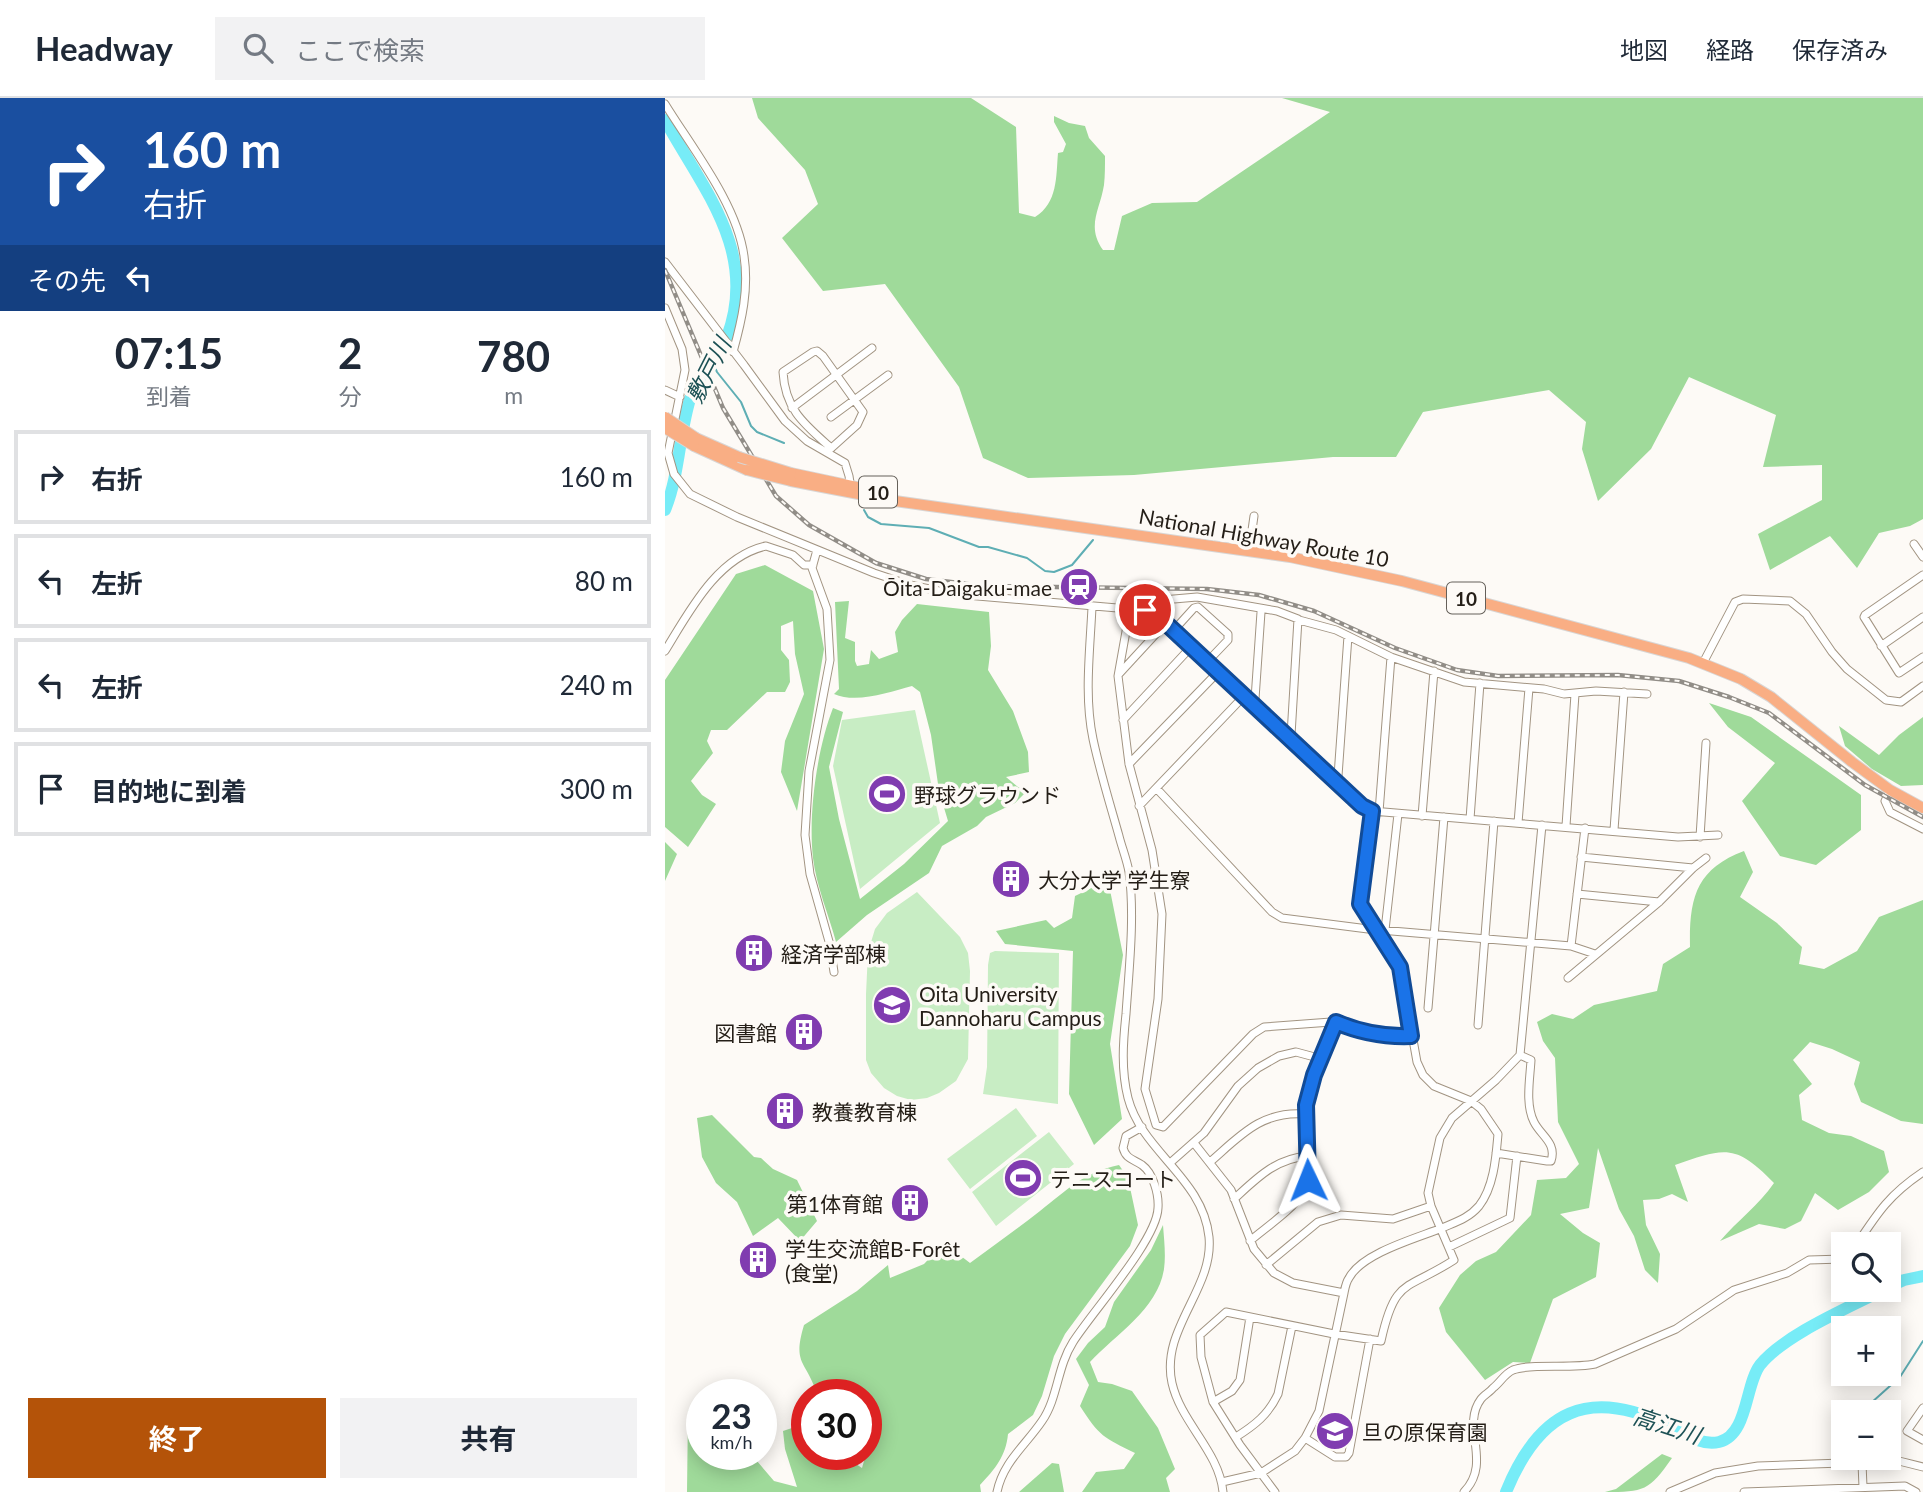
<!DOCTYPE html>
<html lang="ja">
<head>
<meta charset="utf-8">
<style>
  body { margin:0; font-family:Lato,"Noto Sans JP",sans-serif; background:#f2f2f3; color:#1f2937; height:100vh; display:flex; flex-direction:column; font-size:26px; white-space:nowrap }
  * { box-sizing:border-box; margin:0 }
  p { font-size:23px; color:#747a83 }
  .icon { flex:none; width:38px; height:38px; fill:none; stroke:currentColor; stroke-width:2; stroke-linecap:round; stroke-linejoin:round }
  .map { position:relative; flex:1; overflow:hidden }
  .sheet { display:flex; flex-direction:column; background:#fff; width:665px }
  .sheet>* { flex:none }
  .hud { background:#1a4fa0; color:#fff; overflow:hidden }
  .controls { position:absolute; left:1166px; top:1134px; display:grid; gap:14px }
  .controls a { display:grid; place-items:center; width:70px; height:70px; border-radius:0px; background:#fff; box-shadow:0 4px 18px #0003; font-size:35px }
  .speed { position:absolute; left:21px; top:1281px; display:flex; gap:14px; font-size:35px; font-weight:700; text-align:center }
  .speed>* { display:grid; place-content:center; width:91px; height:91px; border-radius:50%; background:#fff; box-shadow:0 4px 18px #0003; line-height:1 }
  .speed small { font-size:18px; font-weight:400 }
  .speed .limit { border:10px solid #d22; background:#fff; color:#111 }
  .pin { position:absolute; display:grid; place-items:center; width:60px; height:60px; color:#fff; margin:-30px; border:4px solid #fff; border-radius:50%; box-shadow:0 2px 7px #0007 }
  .me { position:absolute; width:77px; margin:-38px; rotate:358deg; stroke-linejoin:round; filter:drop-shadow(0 0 5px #0008) }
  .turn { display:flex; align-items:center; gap:24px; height:147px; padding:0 28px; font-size:32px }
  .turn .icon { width:91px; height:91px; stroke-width:2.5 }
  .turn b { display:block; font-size:49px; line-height:60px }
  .then { display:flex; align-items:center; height:66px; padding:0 28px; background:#0003; gap:14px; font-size:26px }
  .eta { display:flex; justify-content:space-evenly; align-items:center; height:119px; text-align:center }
  .eta b { font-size:42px; font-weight:700; line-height:49px }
  .action { display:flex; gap:14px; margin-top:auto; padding:14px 28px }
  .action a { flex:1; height:80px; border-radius:0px; background:#b45309; color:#fff; font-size:28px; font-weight:700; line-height:80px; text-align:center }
  .action a+a { background:#f2f2f3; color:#1f2937 }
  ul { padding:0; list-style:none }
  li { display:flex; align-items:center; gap:21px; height:94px; margin:0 14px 10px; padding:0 14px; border:4px solid #e0e1e3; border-radius:0px }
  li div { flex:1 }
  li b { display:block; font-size:26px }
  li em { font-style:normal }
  header { display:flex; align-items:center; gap:42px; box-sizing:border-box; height:98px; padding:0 35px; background:#fff; border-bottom:2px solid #e0e1e3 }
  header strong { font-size:33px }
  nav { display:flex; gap:38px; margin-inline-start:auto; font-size:24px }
  .search { width:490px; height:63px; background:#f2f2f3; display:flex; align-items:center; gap:18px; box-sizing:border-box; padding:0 24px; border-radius:0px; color:#747a83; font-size:26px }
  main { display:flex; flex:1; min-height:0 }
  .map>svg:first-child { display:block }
</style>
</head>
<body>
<header>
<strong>Headway</strong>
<div class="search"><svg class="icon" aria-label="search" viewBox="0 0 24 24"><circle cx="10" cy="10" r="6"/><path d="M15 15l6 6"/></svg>ここで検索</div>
<nav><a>地図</a><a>経路</a><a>保存済み</a></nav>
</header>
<main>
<section class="sheet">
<div class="hud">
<div class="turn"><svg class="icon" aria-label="right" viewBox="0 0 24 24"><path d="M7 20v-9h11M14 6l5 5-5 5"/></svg><div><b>160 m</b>右折</div></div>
<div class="then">その先<svg class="icon" aria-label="left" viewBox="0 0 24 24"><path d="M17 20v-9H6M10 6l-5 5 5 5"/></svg></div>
</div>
<div class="eta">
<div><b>07:15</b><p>到着</p></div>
<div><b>2</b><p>分</p></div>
<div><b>780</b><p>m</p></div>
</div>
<ul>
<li><svg class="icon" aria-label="right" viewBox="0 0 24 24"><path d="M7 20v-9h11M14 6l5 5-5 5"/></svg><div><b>右折</b></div><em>160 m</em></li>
<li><svg class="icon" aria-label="left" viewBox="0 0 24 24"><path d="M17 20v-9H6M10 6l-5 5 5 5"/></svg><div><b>左折</b></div><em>80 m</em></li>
<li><svg class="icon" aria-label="left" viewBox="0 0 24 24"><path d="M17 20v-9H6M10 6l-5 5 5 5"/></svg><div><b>左折</b></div><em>240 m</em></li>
<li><svg class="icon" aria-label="arrive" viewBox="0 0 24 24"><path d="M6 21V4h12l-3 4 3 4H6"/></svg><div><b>目的地に到着</b></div><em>300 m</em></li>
</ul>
<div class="action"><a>終了</a><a>共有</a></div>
</section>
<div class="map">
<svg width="1258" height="1394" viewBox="0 0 1258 1394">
  <rect width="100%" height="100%" fill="#fdfaf6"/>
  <path fill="#c8edc4" d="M250 612 275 725 195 791 168 668 177 622Z
    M252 794 295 839 303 855 305 873 303 961 291 983 274 995 262 1000 246 1002 232 998 219 990 206 975 201 962V896L203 854 210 831 222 815Z
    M330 853 394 855 393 1006 318 996 322 969 323 867 325 855Z
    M351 1010 372 1038 305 1091 282 1061Z
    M384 1034 409 1066 331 1128 307 1094Z"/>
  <path fill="#9fda9a" d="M87 0H306L351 29 354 115 370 119C393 105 391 78 393 55L398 54 401 46 389 24V18L404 25 420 28 424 40 440 58C440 68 440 78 439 87 435 112 421 128 438 152H449L457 118 487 105 532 104 665 14 617 0H1258V421L1245 428 1214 435 1192 470 1165 438 1105 472 1093 436 1157 402V367L1098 369 1111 317 1024 279 986 351 933 403 917 351 921 324 884 292 758 314 731 359H668L469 377 363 380 318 360 294 289 220 186 158 193 117 140 153 106 140 72 93 20Z
    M100 467 148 493 159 551 132 713 116 674 120 643 139 596 130 556 128 523 116 528V552L124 562 125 584 120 594H102L62 632H46L42 643 48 655 26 683 37 697 51 706 23 749 0 729V582L71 476Z
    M184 503 180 540 190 544V563L192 568 204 566 206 552 214 561 233 554 230 534 237 522 252 506 324 514 326 548 323 572 348 613 363 654 364 674 341 679 353 689 362 693 350 705 321 719 312 728 277 748 264 775 202 817 171 844C164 818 151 787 148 760 143 716 152 651 168 610L178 614 164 669 174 721 195 801 239 766 283 723 274 693 266 637 255 594 247 588C224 594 192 606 169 596L174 591 170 504Z
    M1044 605 1086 619 1196 697V732L1151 767 1115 758 1077 703 1110 665 1063 629Z
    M1258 619V687L1236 688 1207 671 1180 648 1174 628 1214 657 1234 637Z
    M0 744 12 756 0 783Z
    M1079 753 1088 774 1075 799 1112 825 1137 849 1134 866 1159 871 1192 853 1214 819 1258 802V1026L1236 1023 1196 1004 1189 986 1195 964 1167 951 1145 944 1128 962 1147 986 1134 997 1137 1022 1164 1035 1186 1038 1219 1053 1224 1074 1204 1094 1173 1112 1150 1095 1136 1123 1120 1131 1094 1126 1055 1143C1072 1123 1094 1107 1109 1085 1070 1045 1060 1050 1010 1067L1023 1104 1007 1096 994 1101 978 1102 981 1127 995 1156 993 1185 980 1172 969 1138 954 1111 933 1050 924 1110 895 1116 918 1135 935 1145 931 1179 888 1201 865 1265 848 1264 820 1282 781 1234 774 1210 795 1177 811 1163 831 1154 866 1117 872 1082 901 1080 914 1066 893 1024 890 960 878 943 872 924 887 916 908 921 929 907 992 893 998 866 1025 849C1024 800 1031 771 1079 753Z
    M443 782 458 857 445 946 457 1021 429 1047 404 996 408 853 340 846 331 833 381 822 389 830 407 820 410 798Z
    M47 1017 89 1059 96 1060 108 1071 132 1082 152 1123 135 1143 113 1120 88 1138 72 1104 51 1085 37 1059 32 1020Z
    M454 1067 463 1080 473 1127 465 1148 400 1236 389 1258 377 1298 368 1317 343 1336C341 1358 330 1371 315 1387L316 1394H22L23 1312C37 1326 37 1338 37 1356H51L65 1371 64 1356H86L109 1383 132 1389 120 1351 118 1333 142 1325V1356H176L197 1370 201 1356V1297L152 1296C141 1262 127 1267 139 1227L192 1193 223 1167 225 1180 259 1166 279 1145 305 1165C328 1148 352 1131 375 1113 402 1092 419 1074 454 1067Z
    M498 1127C499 1141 501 1157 499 1171 493 1211 450 1237 425 1264L433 1284 447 1286 467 1293 493 1330 510 1371 501 1380 505 1394H417L431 1374 459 1371 470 1355C438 1339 435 1339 415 1308L424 1287 411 1261 423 1245 440 1229 449 1204 486 1152Z
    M997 1356 1007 1360C984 1393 979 1394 940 1394L951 1391Z
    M387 1365 394 1366 399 1394H354Z"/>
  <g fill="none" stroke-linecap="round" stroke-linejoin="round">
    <path stroke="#5eaeb4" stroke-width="2" d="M48 265 52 274 76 304 86 328 92 334 119 345
      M199 412 203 419 216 426 264 430 314 449H323L362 460 380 473 389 474 407 467 428 442
      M1196 1314 1235 1279 1258 1243"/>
    <path stroke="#77ecf7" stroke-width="12" d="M0 22C38 91 94 154 62 239 54 261 33 276 26 298 14 334 15 375 0 412
      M1223 1189 1239 1182 1258 1178
      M841 1394C874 1313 923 1288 1004 1328 1019 1336 1036 1348 1054 1344 1083 1337 1080 1287 1095 1267 1119 1237 1183 1210 1218 1192"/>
    <g stroke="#a29482" stroke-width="9">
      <path id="minor" d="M0 6C27 50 72 106 79 158 84 191 77 222 68 254
        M0 164 79 267 120 323 142 343 180 365 184 378 186 391
        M0 210 17 251 20 272 3 355 9 376 25 396 72 419 209 475 245 487 289 496 487 513 697 708 707 713 696 806 735 869 752 964 758 977 769 988 806 1003 816 1011 833 1036C831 1059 829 1089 814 1108 804 1120 791 1124 777 1130 752 1140 697 1155 684 1180 681 1184 680 1190 679 1195L654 1313 640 1340 630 1353 596 1375 557 1384
        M0 292 15 299
        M127 310 207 250
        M166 319 223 277
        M162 354 192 327 198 314 158 258 152 253 148 254 118 274C120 311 139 326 165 349
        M1249 446 1258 459
        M152 452 147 470 162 511 165 562 144 673 140 737 145 776 165 847 169 874
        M584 453 589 418
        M1258 477 1200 517 1199 519 1234 575 1258 559
        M427 509C425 553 419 598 428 641 435 674 445 706 454 738 457 750 462 762 464 774 470 818 464 871 461 916 458 944 456 972 463 1000 477 1054 538 1080 544 1139 549 1191 495 1231 507 1285 516 1325 554 1353 558 1394
        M465 511 453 578 464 666 487 752 497 816 493 901 480 991 491 1027 498 1029 588 936 599 929 666 924 690 933 715 938H746
        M479 511 486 503 532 499 612 513 633 521 626 637 623 639
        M634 522 671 532 726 559 799 584 879 591 899 596 931 593 982 596
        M509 532 529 510 533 509 563 536V542L542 564
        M1216 548 1258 519
        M0 553C24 514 52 459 101 448L128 457 139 467H148
        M1038 565 1070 504 1078 501 1125 503 1141 516 1167 554 1182 571 1221 602 1236 604 1258 588
        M454 576 501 525
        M587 605 590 601 596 514
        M458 622 526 549
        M464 666 553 574
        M669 682 673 678 683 538
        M492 691 607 814 617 820 703 831 906 848 930 856
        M1225 692 1220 703 1225 714 1258 731
        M474 708 579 598
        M707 713 1013 739 1053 737
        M714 714 726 559
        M757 718 769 573
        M805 721 815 585
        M853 725 864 590
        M901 728 910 596
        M949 732 959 594
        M1035 739 1041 645
        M916 759 1028 770
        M912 796 994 804
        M720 832 733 716
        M906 848 920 730
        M903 880 994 804 1028 770 1041 760
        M763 910 779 719
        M813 927 829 723
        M529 1045 566 1092 589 1151 609 1175 628 1185 679 1195
        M831 1055 882 1063H886C892 1045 876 1038 869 1024 860 1006 865 981 866 962L855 957
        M545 1064C575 1038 596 1013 639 1016
        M505 1065 539 1035 573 988 593 970 614 958 631 954 657 961
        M569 1101C592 1080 610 1061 642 1058
        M585 1143C600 1130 627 1112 637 1096 651 1072 638 1041 639 1016 640 987 660 952 671 924
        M1192 1146C1213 1114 1225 1096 1258 1074
        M784 1149 845 1120 852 1058
        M601 1167 653 1124 676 1117 728 1121 766 1108
        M548 1304 567 1293 575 1282 585 1219
        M1258 1310 1242 1333 1258 1342
        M571 1339C590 1327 603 1317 613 1296L627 1228
        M640 1340 670 1359H681L684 1355 705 1241
        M1197 1365 1198 1389
        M332 1394C338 1364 360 1348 377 1323 393 1300 392 1269 408 1244 427 1214 492 1142 493 1110 494 1096 488 1075 477 1067 468 1061 461 1061 458 1050L461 1038 477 1029
        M610 1394 575 1347 548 1304 536 1259 535 1237 561 1214 669 1236 716 1243C730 1179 741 1193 789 1162L766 1108 763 1095 775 1040 787 1020 831 982 855 957 877 727
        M799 1394C828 1364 795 1329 816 1301 819 1297 825 1294 828 1290 836 1284 839 1276 848 1272 865 1265 907 1271 930 1266L1011 1231 1069 1192 1122 1175 1144 1162 1178 1161
        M1005 1394 1050 1375 1093 1368 1234 1363 1258 1369
        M1079 1394 1240 1388 1251 1394"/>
    </g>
    <g stroke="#d8d6d5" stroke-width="12">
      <path id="highway" d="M31 340 74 359
        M29 348 82 372
        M126 375 201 391
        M126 383 230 403 625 459 737 483 1024 560 1076 581 1106 599 1187 664 1225 692 1258 710"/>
    </g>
    <use href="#minor" stroke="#fff" stroke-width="7"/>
    <use href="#highway" stroke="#f9ae84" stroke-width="10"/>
    <g stroke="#918d87" stroke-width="4.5">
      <path id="rail" d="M0 172 58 310 111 398 144 427 211 465 261 481 319 488 542 491 594 497 649 513 730 550 792 572 833 578 953 577 1014 583 1064 599 1104 615 1200 687 1258 719"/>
    </g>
    <use href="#rail" stroke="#fdfaf6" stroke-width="2" stroke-dasharray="5" stroke-linecap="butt"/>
    <g stroke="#d8d6d5" stroke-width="12" stroke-linecap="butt">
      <path id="highway-bridge" d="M0 319 31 340
        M0 330 29 348
        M74 359 126 375
        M82 372 126 383"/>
    </g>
    <use href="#highway-bridge" stroke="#f9ae84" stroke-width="10"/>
  </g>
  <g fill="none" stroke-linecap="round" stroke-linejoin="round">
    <g stroke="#114b97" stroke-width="18">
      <path id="route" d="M480 512 491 516 697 708 707 713 695 806 735 869 746 938C719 939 696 935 671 924L649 977 641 1007 643 1082"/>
    </g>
    <use href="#route" stroke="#1a73e8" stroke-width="12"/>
  </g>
  <defs>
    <g id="station-disc" transform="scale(2.0125)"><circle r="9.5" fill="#803cb0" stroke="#fdfaf6"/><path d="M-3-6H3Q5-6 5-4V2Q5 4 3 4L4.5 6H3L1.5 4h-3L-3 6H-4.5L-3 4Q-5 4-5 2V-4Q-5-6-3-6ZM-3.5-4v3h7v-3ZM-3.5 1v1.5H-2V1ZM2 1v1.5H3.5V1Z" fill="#fff"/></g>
    <g id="stadium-disc" transform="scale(2.0125)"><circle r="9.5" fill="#803cb0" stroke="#fdfaf6"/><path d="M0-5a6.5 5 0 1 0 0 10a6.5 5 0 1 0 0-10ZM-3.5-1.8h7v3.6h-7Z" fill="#fff"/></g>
    <g id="building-disc" transform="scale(2.0125)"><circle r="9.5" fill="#803cb0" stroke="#fdfaf6"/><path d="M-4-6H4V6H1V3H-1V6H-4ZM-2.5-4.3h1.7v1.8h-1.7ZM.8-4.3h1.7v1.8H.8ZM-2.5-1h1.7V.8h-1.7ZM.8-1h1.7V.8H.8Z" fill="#fff"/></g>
    <g id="university-disc" transform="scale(2.0125)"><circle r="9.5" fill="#803cb0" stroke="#fdfaf6"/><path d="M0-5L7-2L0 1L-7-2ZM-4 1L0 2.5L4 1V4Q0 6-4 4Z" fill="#fff"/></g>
    <g id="school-disc" transform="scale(2.0125)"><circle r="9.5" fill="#803cb0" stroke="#fdfaf6"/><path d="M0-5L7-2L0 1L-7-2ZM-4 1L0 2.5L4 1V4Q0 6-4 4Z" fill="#fff"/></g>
  </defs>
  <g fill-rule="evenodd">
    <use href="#station-disc" x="414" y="489"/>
    <use href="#stadium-disc" x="222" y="696"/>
    <use href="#building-disc" x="346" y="781"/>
    <use href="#building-disc" x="89" y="855"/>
    <use href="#university-disc" x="227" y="907"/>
    <use href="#building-disc" x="139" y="934"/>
    <use href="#building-disc" x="120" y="1013"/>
    <use href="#stadium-disc" x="358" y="1080"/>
    <use href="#building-disc" x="245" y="1105"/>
    <use href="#building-disc" x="93" y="1162"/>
    <use href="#school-disc" x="670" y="1333"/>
  </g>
  <g text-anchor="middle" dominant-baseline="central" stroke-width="7" stroke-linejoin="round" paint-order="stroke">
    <g fill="#fdfaf6" stroke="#65605a" stroke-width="2">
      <rect x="194" y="378.5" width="38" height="31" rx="5"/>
      <rect x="782" y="484.5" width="38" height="31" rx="5"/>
    </g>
    <g font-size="19" font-weight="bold" fill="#241e17">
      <text x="213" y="394">10</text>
      <text x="801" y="500">10</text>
    </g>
    <g font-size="21" fill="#241e17" stroke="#fdfaf6">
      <text transform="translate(599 439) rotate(10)">National Highway Route 10</text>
    </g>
    <g font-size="21" fill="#241e17" stroke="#fdfaf6" text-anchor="start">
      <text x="387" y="489" text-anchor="end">Ōita-Daigaku-mae</text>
      <text x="249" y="696">野球グラウンド</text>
      <text x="373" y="781">大分大学 学生寮</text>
      <text x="116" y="855">経済学部棟</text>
      <text x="254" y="895">Oita University<tspan x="254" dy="24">Dannoharu Campus</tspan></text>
      <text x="112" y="934" text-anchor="end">図書館</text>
      <text x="147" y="1013">教養教育棟</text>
      <text x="385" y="1080">テニスコート</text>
      <text x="218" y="1105" text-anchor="end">第1体育館</text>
      <text x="120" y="1150">学生交流館B-Forêt<tspan x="120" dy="24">(食堂)</tspan></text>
      <text x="697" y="1333">旦の原保育園</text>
    </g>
    <g font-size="23" font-style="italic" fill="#1d5155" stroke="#fdfaf6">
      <text transform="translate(43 272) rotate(-63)">敷戸川</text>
      <text transform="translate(1002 1327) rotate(18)">高江川</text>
    </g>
  </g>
</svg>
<div class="controls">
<a><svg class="icon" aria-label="search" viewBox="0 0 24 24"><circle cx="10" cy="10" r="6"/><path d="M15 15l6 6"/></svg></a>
<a>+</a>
<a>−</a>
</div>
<div class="speed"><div>23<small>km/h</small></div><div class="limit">30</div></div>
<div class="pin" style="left:480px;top:512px;background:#d93025"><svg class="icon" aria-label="arrive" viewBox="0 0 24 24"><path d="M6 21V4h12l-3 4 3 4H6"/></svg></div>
<svg class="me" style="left:643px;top:1082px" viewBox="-20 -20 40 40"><path d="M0-17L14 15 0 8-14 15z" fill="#1a73e8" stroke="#fff" stroke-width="4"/></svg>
</div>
</main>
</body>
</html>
